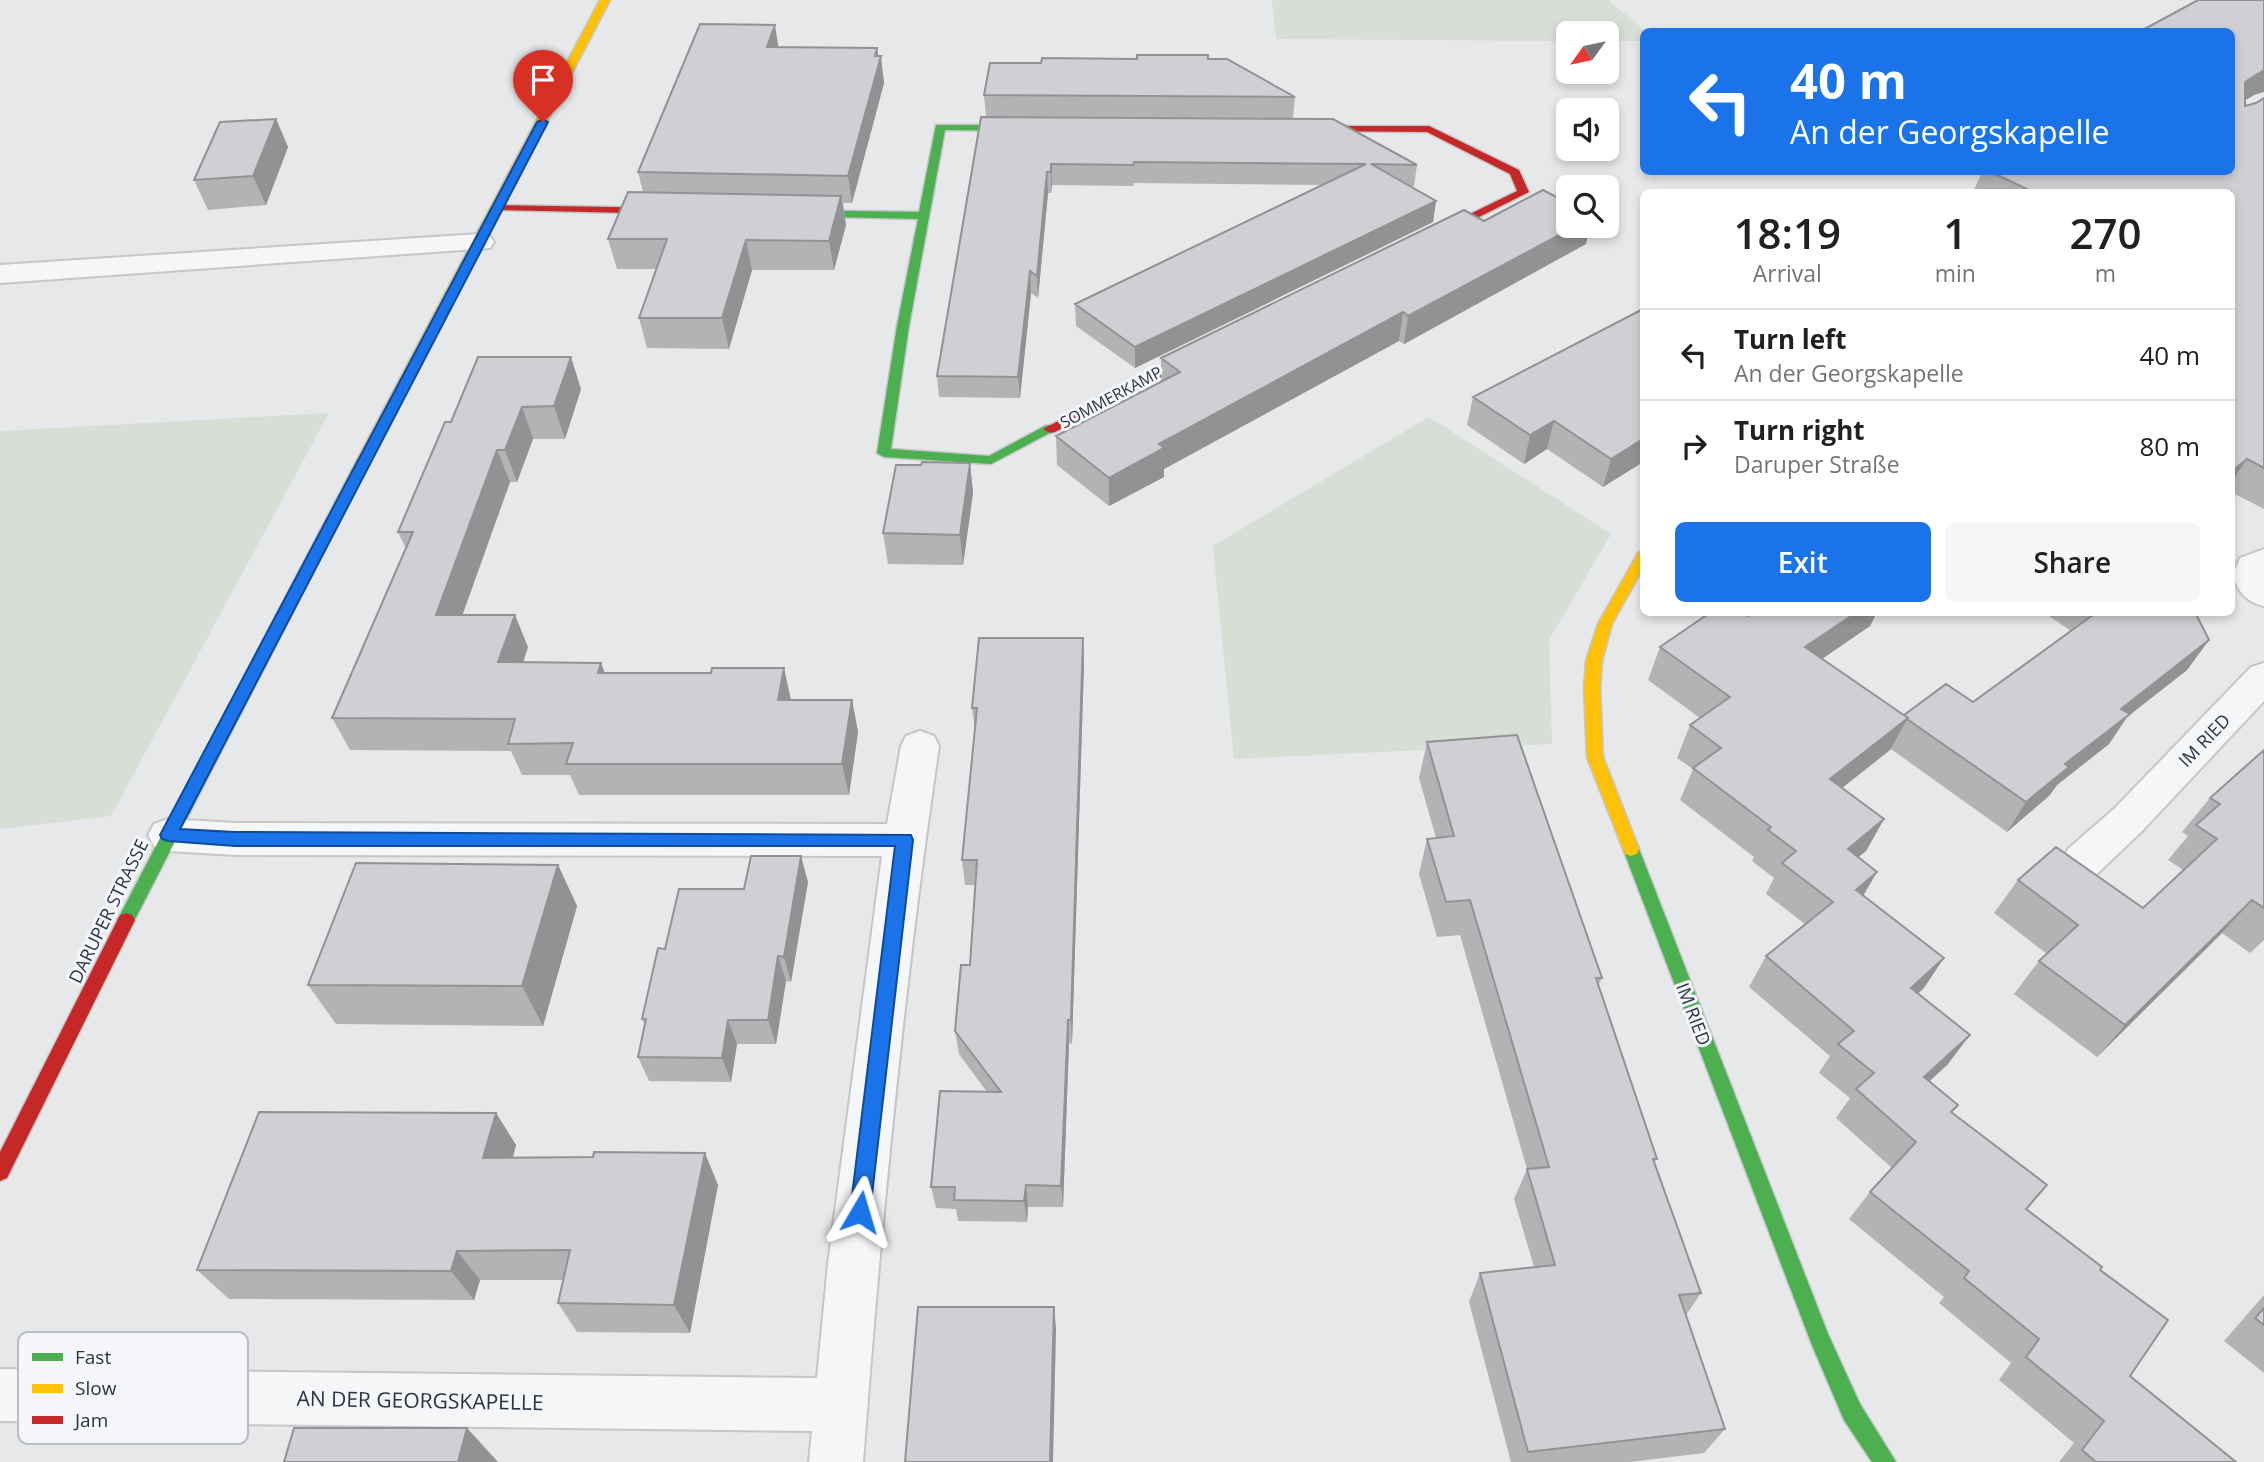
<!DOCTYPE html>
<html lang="en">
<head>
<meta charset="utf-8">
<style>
  body { margin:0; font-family:"Open Sans",sans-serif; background:#f6f6f6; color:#202124; height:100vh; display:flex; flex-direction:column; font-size:26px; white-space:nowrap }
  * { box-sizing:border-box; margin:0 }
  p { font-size:23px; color:#757577 }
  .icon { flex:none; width:38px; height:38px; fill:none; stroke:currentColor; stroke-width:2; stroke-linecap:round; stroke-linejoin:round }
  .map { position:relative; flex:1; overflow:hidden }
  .drawer { position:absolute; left:1640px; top:189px; width:595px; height:427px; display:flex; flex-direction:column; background:#fff; border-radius:10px; box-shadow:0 4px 10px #0003 }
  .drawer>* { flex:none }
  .guide { position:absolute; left:1640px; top:28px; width:595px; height:147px; border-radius:10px; box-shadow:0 4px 10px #0003; background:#1a73e8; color:#fff; overflow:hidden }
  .needle { width:46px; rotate:237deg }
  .controls { position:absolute; left:1556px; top:21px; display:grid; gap:14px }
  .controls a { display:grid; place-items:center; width:63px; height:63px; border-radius:10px; background:#fff; box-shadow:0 4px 10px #0003; font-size:35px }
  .pin { position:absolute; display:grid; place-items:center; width:60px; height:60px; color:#fff; margin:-72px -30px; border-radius:50% 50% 50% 0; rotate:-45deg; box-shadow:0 0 7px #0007 }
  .pin .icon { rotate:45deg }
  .me { position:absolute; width:77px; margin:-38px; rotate:7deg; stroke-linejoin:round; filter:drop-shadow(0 0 5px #0008) }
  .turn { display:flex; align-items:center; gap:24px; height:147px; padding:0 35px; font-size:32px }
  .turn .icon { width:91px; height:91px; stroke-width:2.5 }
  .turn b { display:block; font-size:49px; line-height:60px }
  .eta { display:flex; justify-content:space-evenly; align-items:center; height:119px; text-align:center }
  .eta b { font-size:42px; font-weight:600; line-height:49px }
  .button { display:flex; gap:14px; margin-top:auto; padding:14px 35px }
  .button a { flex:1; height:80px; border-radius:10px; background:#1a73e8; color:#fff; font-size:28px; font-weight:600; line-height:80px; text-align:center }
  .button a+a { background:#f6f6f6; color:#202124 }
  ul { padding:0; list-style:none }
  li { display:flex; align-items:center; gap:21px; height:91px; padding:0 35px; border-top:2px solid #e0e0e0 }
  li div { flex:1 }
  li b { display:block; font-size:26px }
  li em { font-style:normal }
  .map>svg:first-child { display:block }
</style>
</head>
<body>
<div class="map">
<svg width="2264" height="1462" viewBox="0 0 2264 1462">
  <rect width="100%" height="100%" fill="#e6e8ea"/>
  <path fill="#d6ded6" d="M1272 0H1608L1645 31 1643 41H1607L1606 33H1568V41L1276 39Z
    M329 413 111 816 0 829V431Z
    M1429 417 1611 534 1549 640 1552 744 1234 759 1213 546Z"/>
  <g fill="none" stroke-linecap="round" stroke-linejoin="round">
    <g stroke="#c4c6c8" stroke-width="4">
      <path id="street" d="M480 234 490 236 494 242 490 248 0 283V265Z
        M2264 549V606C2247 602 2238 593 2233 575L2240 558Z
        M2264 663V701L2143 830 2098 873 2083 878 2068 873 2062 861 2068 849 2115 808 2251 667Z
        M920 731 934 736 939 746C904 983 881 1223 863 1462H809L812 1431 0 1421V1369L817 1378 828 1264 882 856 235 855 168 851 154 846 148 835 154 824 168 819 235 823 887 824 901 746 906 736Z"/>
    </g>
    <g stroke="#c4c6c8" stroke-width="3">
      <path id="fast" d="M936 125H1031L1036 128 1031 131 945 130 909 326 891 449 989 456 1045 426 1050 425 1057 429 991 464 884 457 877 453 897 326 918 219 791 216 785 213 791 210 919 212Z
        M364 456 371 460 132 925 126 927 120 925 117 920 120 915 357 460Z
        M1631 842 1637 844 1639 849 1828 1334 1860 1404 1896 1462H1872L1844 1420 1812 1345 1623 849 1625 844Z"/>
    </g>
    <g stroke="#c4c6c8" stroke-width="3">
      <path id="slow" d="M600 0H610L371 460 364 464 359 463 357 460Z
        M1643 551V568L1612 624 1602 661 1600 688 1603 757 1639 849 1637 854 1631 856 1625 854 1623 849 1587 757 1584 688 1586 661 1598 624 1638 553Z"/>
    </g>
    <g stroke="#c4c6c8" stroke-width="3">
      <path id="jam" d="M1301 126H1429L1519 170 1529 192 1431 241H1423V237L1517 191 1510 174 1427 132 1297 131 1296 129Z
        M499 205 672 208 678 211 672 214 495 210V206Z
        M1206 344 1212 348 1210 351 1055 432 1050 433 1043 429Z
        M126 913 132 915 135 920 7 1178 0 1181V1152L120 915Z"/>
    </g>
    <use href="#street" fill="#f5f6f7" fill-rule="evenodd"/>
    <use href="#fast" fill="#4caf50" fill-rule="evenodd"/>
    <use href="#slow" fill="#ffc107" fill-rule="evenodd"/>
    <use href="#jam" fill="#c62828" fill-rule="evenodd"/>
  </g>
  <path fill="#b1b3b5" d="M2231 32 2254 95 2245 100V106L2256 103 2264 98V509L2231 492V192H1973L1982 172H2231Z
    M778 47 877 48 884 83 852 203H843L846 225 834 270H752L729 349 647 348 639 318 656 269H617L608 239 643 192 638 172Z
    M1208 59 1295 97 1293 118 986 117 984 95 1041 63Z
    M981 117 1417 165 1414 186H1409L1436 201 1433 222 1135 368 1076 326 1075 304 1323 185 1134 183 1133 186 1052 185 1051 193H1048L1038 298 1031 293 1020 398 939 397 937 376Z
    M276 119 288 147 266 205 208 210 194 180Z
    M1484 221 1586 244 1404 344 1399 341 1164 469V477L1109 506 1057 465 1056 436 1161 382V358Z
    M1643 309V462L1603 487 1547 449 1524 464 1467 425 1473 397Z
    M581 389 565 439H533L517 482H510L462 615 528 647 523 663 604 673 791 700H852L858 732 849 795H579L570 775H522L511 751 350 750 332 718 406 549 398 532 451 422Z
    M970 463 973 493 963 565 888 564 883 533 921 465Z
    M1753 612H1877L1870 626 1822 659 1904 715 1973 702 2071 631 2043 612H2195L2209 640 2187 670 2127 717 2109 744 2057 785 2049 796 2007 832 1891 749 1842 788 1884 819 1866 851 1858 857 1863 895 1944 958 1923 989 1918 993 1948 1064 1929 1082 1958 1105 1952 1112 2026 1209 2100 1270 2130 1376 2236 1462H2059L2074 1443 1999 1380 2011 1363 1939 1303 1944 1297 1849 1219 1870 1192 1892 1168 1836 1118 1850 1098 1819 1073 1830 1056 1749 987 1766 956 1805 924 1766 894 1774 878 1752 861 1754 857 1680 800 1693 769 1677 758 1690 725 1700 718 1648 680 1660 647 1748 616Z
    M1083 638 1084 664 1072 1044 1069 1043 1063 1207H1028L1027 1222 958 1221 956 1209 936 1208 931 1187 987 1092 959 1054 955 1031 970 965 975 885H965L962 860 975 731 972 708Z
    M1427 742 1602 978 1598 986 1657 1159 1654 1163 1701 1293 1686 1315 1725 1429 1704 1453 1630 1462H1511L1469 1302 1480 1273 1534 1267 1514 1199 1527 1169 1460 935 1437 937 1419 874 1427 839 1436 838 1419 778Z
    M2264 750V940L2250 953 2222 933 2097 1057 2014 994 2039 961 2047 954 1994 913 2018 880 2143 908 2183 870 2168 860 2188 836 2182 832 2210 798Z
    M558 865 577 906 543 1026 336 1024 308 985Z
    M808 882 791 982 786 981 776 1044H737L731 1082 649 1081 638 1057 645 1025 642 1019 665 949 744 889Z
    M496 1113 516 1145 513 1158 718 1185 690 1333 577 1332 558 1303 563 1280H480L474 1300 229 1299 197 1270Z
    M2264 1295V1373L2224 1341Z"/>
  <path fill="#909294" d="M775 25 779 51 767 47Z
    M877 48 879 63 881 56 884 83 852 203 848 176Z
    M2264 70V92L2254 95 2231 109 2245 82Z
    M276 119 288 147 266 205 253 176Z
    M1051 164 1052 185 1051 193Z
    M1047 172 1048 193 1038 298 1037 276Z
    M841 196 846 225 834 270 829 241Z
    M1436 201 1433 222 1135 368V347Z
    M1576 226H1590L1586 244 1404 344 1408 316Z
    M746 240 752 270 729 349 722 318Z
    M1030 271 1031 293 1020 398 1018 377Z
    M1403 312 1399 341 1164 469V477L1109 506V478L1159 444Z
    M571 357 581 389 565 439 554 406Z
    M522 407 533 439 517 482 505 450Z
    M1554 421 1547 449 1524 464 1530 435Z
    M1643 439V462L1603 487 1611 459Z
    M497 450 510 482 451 647 436 615Z
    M2247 459 2231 483V472Z
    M970 463 973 493 963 565 960 535Z
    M1857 612H1877L1870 626 1791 680 1805 647Z
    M515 615 528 647 512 694 498 662Z
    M1083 638 1084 664 1072 1044 1071 1020Z
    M2209 640 2187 670 2127 717 2109 744 2057 785 2049 796 2007 832 2026 802 2121 709Z
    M601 663 613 695 598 673Z
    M784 668 791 700H778Z
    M852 700 858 732 849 795 842 764Z
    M1908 718 1890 750 1813 811 1830 779Z
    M1884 819 1866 851 1830 880 1848 849Z
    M801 856 808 882 791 982 784 957Z
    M558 865 577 906 543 1026 522 986Z
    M1877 872 1859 903 1856 890Z
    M2252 900 2222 933 2097 1057 2125 1025Z
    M778 956 786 981 776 1044 768 1020Z
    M1944 958 1923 989 1890 1018 1911 988Z
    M728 1020 737 1044 731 1082 722 1058Z
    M1068 1020 1069 1043 1063 1207 1061 1186Z
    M1970 1035 1948 1064 1902 1106 1924 1077Z
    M496 1113 516 1145 504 1189 483 1158Z
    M705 1153 718 1185 690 1333 674 1305Z
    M1026 1185 1028 1207 1027 1222 1024 1201Z
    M457 1251 480 1280 474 1300 451 1271Z
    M1054 1307 1056 1329 1053 1462H1050Z
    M467 1428 498 1462H458Z"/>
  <path fill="#ced0d3" stroke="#909294" stroke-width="2" d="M2198 0H2264V70L2245 82V106L2256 103 2264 98V468L2247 459 2231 472V192H2033L1991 172H2231V32H2139Z
    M700 24 775 25 767 47 877 48 875 56H881L848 176 638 172Z
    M1137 55H1208V59H1227L1295 97 984 95 990 63H1041L1042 58 1137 59Z
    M981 117 1333 119 1417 165 1371 164 1436 201 1135 347 1075 304 1366 164 1134 162 1133 165 1051 164V172H1047L1037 276 1030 271 1018 377 937 376Z
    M276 119 253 176 194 180 220 122Z
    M1543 190 1568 203V226H1576L1408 316 1403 312 1159 444 1164 448 1109 478 1056 436 1180 372 1161 358 1464 210 1484 221Z
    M628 192 841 196 829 241 746 240 722 318H639L667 239H608Z
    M1643 309V439L1611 459 1554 421 1530 435 1473 397Z
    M478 357H571L554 406 522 407 505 450H497L436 615H515L498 662 601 663 598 673H711L712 668H784L778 700H852L842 764H566L573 743 508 744 515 719 332 718 413 532H398L445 422H451Z
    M922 462 970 463 960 535 883 533 896 465H921Z
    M1711 612H1743L1748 616 1753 612H1857L1805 647 1908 718 1830 779 1884 819 1848 849 1877 872 1856 890 1944 958 1911 988 1970 1035 1924 1077 1958 1105 1951 1112 2047 1185 2026 1209 2102 1267 2100 1270 2168 1320 2130 1376 2236 1462H2096L2082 1450 2104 1421 2026 1357 2039 1339 1964 1278 1969 1271 1870 1192 1916 1142 1856 1089 1874 1073 1838 1044 1854 1031 1766 956 1833 902 1782 863 1796 851 1768 830 1771 827 1693 768 1721 748 1690 725 1730 697 1660 647Z
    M2097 612H2195L2209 640 2121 709 2130 714 2065 764 2069 767 2026 802 1907 719 1908 718 1904 715 1946 684 1973 702Z
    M979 638H1083L1071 1020H1068L1061 1186 1026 1185 1024 1201 954 1200 955 1187H931L940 1091 1001 1092 955 1031 961 965H970L977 860H962L977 708H972Z
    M1517 735 1602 978H1596L1657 1159H1653L1701 1293 1679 1295 1725 1429 1528 1452 1480 1273 1555 1265 1527 1169 1549 1167 1470 900 1446 902 1427 839 1454 836 1427 742Z
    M2264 750V908L2252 900 2125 1025 2039 961 2078 925 2018 880 2056 847 2143 908 2217 839 2196 825 2220 804 2210 798Z
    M751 856H801L784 957 778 956 768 1020H728L722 1058 638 1057 646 1019H642L658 948 665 949 679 889H744Z
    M356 863 558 865 522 986 308 985Z
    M259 1112 496 1113 483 1158 593 1157 594 1152 705 1153 674 1305 558 1303 570 1250 457 1251 451 1271 197 1270Z
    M918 1307H1054L1050 1462H905Z
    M2264 1308V1325L2255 1318Z
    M294 1428H467L458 1462H284Z"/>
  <path fill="#1a73e8" stroke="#114b97" stroke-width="2" d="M543 119 548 122 180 829 235 832 911 835 913 840 870 1212 867 1219 860 1222 853 1219 850 1212 895 846H235L168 841 162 839 160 835 537 122Z"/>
  <g text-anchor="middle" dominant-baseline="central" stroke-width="6" stroke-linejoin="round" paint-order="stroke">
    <g font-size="16" fill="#2b3445" stroke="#f4f6f9">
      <text transform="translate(1111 397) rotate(-28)">SOMMERKAMP</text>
    </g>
    <g font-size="18" fill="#2b3445" stroke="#f4f6f9">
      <text transform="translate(2204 740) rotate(-46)">IM RIED</text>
      <text transform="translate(108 911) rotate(-64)">DARUPER STRASSE</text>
      <text transform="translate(1694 1014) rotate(69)">IM RIED</text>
    </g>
    <g font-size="21" fill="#2b3445" stroke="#f4f6f9">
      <text transform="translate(420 1400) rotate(1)">AN DER GEORGSKAPELLE</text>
    </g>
  </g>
  <rect x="18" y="1332" width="230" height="112" rx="10" fill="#f4f6f9" stroke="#b8bcc3" stroke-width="2"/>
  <rect x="32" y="1353" width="31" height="8" fill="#4caf50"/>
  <rect x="32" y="1384" width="31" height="9" fill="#ffc107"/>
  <rect x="32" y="1416" width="31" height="8" fill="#c62828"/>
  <g font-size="19" fill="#2b3445">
    <text x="75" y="1364">Fast</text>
    <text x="75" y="1395">Slow</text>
    <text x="75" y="1427">Jam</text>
  </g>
</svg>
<div class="controls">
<a><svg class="needle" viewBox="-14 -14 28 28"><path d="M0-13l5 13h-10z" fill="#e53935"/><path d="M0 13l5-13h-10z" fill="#757577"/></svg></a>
<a><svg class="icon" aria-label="sound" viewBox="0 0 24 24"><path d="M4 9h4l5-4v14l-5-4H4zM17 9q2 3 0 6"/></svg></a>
<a><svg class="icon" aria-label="search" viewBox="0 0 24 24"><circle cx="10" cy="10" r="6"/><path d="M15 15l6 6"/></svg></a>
</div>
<div class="pin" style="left:543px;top:122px;background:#d93025"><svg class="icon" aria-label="arrive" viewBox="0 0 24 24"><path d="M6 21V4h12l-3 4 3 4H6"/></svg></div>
<svg class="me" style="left:860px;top:1212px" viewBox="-20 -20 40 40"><path d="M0-17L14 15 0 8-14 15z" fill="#1a73e8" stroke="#fff" stroke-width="4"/></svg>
<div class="guide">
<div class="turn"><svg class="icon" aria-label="left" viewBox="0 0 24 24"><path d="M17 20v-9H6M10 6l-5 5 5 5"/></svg><div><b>40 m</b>An der Georgskapelle</div></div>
</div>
<section class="drawer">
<div class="eta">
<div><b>18:19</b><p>Arrival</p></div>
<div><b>1</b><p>min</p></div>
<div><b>270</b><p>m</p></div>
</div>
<ul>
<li><svg class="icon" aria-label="left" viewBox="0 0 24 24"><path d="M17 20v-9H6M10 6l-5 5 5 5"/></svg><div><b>Turn left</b><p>An der Georgskapelle</p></div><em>40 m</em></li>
<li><svg class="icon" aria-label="right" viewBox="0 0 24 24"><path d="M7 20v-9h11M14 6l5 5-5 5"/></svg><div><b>Turn right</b><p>Daruper Straße</p></div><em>80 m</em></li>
</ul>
<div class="button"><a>Exit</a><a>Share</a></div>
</section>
</div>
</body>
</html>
